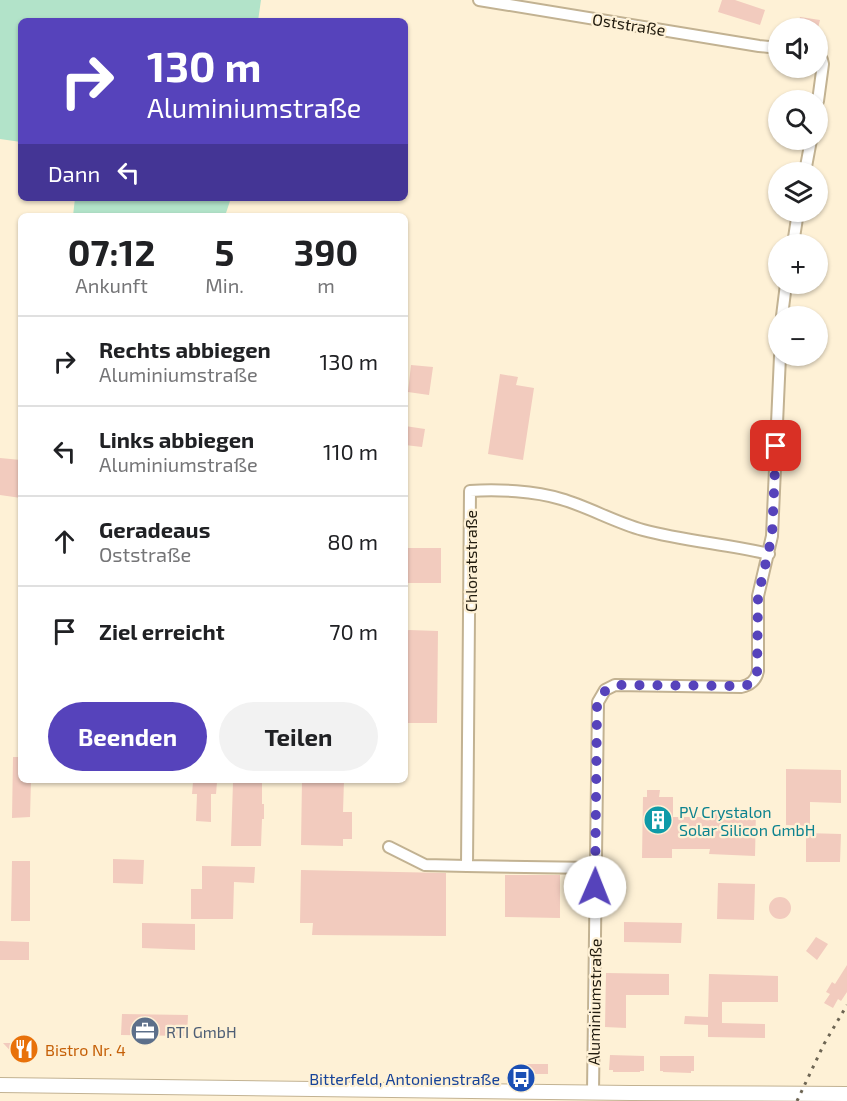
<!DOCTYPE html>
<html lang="de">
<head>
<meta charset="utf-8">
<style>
  body { margin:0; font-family:"Exo 2",sans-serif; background:#f2f2f2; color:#202124; height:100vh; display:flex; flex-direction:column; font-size:22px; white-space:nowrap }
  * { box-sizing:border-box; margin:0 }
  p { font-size:20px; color:#757577 }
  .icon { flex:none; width:33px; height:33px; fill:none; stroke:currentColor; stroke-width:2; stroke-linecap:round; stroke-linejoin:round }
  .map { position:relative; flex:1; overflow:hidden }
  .drawer { position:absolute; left:18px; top:213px; width:390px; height:570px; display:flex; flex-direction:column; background:#fff; border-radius:9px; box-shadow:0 2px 4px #0004 }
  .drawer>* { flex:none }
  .banner { position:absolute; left:18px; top:18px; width:390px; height:183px; border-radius:9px; box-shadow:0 2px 4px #0004; background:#5643bb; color:#fff; overflow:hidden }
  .buttons { position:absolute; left:768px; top:18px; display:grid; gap:12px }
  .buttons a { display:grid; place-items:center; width:60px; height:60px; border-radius:50%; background:#fff; box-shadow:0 2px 4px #0004; font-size:30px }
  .pin { position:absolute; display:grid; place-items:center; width:51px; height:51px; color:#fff; margin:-26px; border-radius:12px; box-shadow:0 3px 9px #0006 }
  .me { position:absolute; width:66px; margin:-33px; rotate:1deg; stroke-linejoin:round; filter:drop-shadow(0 0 4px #0008) }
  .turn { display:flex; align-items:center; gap:21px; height:126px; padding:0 30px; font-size:27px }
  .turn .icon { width:78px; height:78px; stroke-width:2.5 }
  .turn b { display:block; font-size:42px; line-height:51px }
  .then { display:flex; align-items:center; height:57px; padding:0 30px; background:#0003; gap:12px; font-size:22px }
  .eta { display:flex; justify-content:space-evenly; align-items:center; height:102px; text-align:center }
  .eta b { font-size:36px; font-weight:700; line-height:42px }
  .primary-button { display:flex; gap:12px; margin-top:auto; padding:12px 30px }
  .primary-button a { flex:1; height:69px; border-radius:36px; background:#5643bb; color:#fff; font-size:24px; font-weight:700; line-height:69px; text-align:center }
  .primary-button a+a { background:#f2f2f2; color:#202124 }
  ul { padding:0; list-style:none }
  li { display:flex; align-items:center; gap:18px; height:90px; padding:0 30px; border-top:2px solid #e0e0e0 }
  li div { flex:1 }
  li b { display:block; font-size:22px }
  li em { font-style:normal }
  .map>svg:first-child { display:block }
</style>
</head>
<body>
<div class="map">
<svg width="847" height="1101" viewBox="0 0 847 1101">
  <rect width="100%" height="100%" fill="#fef1d6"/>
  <path fill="#b2e3c9" d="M0 0H261L258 21H21V142L0 139Z
    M75 198H231L225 216H73Z"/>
  <path fill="#f2cbbe" d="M722 0H735L765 10 760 25 718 12Z
    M800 17 820 20 818 28H797Z
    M411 365 433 367 429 395 408 392Z
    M500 374 518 377 516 385 534 388 523 460 488 454Z
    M405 426 425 429 422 447 405 445Z
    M0 458 21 460V498L0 495Z
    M405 548H441V583H406Z
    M409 630 438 631 437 723H408V722H405V631Z
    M13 757H21V780H31L30 817 12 818Z
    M786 769 841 770V803L810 802V826L786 825Z
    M302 780H344L343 812H352V839H343V846L301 845Z
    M193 782H217L216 794H211V822L196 821 197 794H192Z
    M233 782 262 783V804H264V819H262L261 846H231Z
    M647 790H660L659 797H673V817H710V812L756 811 755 856 709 854 710 849H672V858H642L643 797H647Z
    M806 833 841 834 840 862H806Z
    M113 859 144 860 143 884 113 883Z
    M12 861H30V921H11Z
    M202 866 255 867 254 883 234 882 233 919H191V889H202Z
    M301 870 446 873V936L312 935 313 923H300Z
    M505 875H560V918L505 917Z
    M718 883 755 884 754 920 717 919Z
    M769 908a11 11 0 1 1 22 0a11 11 0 1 1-22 0Z
    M624 922 682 923 681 943 624 942Z
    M142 923 195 924V950L142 948Z
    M816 937 828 944 817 960 806 951Z
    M0 941 29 942V960H0Z
    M847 965V992L841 1001 838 999 833 1008 824 1003 830 994 826 992 832 982 835 984Z
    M606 973 669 974V995H626V1028L605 1027Z
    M709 974 778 976V1002H722V1023L765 1024V1038L708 1037V1025L684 1024 685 1016 708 1017Z
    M122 1014 188 1015 187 1036 121 1035Z
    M20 1036H28V1040L33 1045V1053L27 1059 17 1058 3 1043H20Z
    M610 1055 644 1056V1071H640V1072H613V1070H609Z
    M660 1056H694V1071H691V1073L663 1072V1071H660Z
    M525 1064H548V1074H525Z"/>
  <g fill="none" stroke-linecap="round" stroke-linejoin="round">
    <g stroke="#c2b292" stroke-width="14">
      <path id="minor" d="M479 0 759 46 778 48
        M818 54 822 60 823 64 818 101
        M805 172 811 140
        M793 244 798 212
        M782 316 786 284
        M389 847 425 865 467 866
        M595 868 467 866 470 491C498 489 535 491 561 499 589 507 614 522 643 530 684 541 727 544 769 554
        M593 1092 598 702 605 690 615 685 741 687C750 685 756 681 758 671V596L772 536 780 356"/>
    </g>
    <g stroke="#c2b292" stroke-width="16">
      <path id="tertiary" d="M0 1085 630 1093 847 1094"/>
    </g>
    <use href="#minor" stroke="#fff" stroke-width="10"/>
    <use href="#tertiary" stroke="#fff" stroke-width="14"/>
    <path stroke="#6d6553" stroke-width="3" stroke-dasharray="3 6" stroke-linecap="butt" d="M797 1101 824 1044 847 1005"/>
  </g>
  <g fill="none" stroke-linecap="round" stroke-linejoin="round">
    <path stroke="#5643bb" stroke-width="10" stroke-dasharray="0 18" d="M595 887 597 706C600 694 607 686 620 685L745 686 753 682 757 675 758 596 772 536 776 446"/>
  </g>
  <defs>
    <g id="building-disc" transform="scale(1.5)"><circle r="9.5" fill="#0f9aa8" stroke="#fef1d6"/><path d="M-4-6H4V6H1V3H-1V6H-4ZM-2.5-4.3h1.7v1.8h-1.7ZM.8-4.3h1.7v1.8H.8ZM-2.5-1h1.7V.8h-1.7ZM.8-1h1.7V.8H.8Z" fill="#fff"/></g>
    <g id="office-disc" transform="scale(1.5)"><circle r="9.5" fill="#5c6f8a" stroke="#fef1d6"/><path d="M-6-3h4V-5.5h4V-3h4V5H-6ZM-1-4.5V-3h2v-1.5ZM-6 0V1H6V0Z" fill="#fff"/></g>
    <g id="restaurant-disc" transform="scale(1.5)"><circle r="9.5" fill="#e8710a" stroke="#fef1d6"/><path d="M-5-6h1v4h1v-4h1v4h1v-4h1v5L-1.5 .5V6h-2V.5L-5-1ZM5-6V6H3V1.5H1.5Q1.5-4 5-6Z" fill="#fff"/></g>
    <g id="bus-disc" transform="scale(1.5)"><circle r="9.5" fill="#1a4fb4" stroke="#fef1d6"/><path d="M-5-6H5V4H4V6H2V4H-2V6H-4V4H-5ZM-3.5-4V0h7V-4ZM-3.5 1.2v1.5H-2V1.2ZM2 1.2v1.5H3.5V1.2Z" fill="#fff"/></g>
  </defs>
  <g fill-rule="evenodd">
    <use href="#building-disc" x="658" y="820"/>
    <use href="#office-disc" x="145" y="1031"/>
    <use href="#restaurant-disc" x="24" y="1049"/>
    <use href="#bus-disc" x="521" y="1078"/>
  </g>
  <g text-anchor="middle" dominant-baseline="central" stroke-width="4.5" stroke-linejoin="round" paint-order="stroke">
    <g font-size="16" fill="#211b0e" stroke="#fef1d6">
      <text transform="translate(629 24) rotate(9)">Oststraße</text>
      <text transform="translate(470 561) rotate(-90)">Chloratstraße</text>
      <text transform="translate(594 1002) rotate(-89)">Aluminiumstraße</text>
    </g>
    <g font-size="16" fill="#0d838f" stroke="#fef1d6" text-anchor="start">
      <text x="679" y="811">PV Crystalon<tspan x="679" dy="18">Solar Silicon GmbH</tspan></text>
    </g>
    <g font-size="16" fill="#4e5e75" stroke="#fef1d6" text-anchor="start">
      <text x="166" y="1031">RTI GmbH</text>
    </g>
    <g font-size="16" fill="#c56008" stroke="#fef1d6" text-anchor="start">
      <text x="45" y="1049">Bistro Nr. 4</text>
    </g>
    <g font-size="16" fill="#164399" stroke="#fef1d6" text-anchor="end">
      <text x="500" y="1078">Bitterfeld, Antonienstraße</text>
    </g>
  </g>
</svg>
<div class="buttons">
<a><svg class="icon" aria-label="sound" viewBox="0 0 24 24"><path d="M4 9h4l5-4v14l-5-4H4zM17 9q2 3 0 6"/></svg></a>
<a><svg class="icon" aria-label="search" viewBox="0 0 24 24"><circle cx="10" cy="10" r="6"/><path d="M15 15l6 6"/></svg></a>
<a><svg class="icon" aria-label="layers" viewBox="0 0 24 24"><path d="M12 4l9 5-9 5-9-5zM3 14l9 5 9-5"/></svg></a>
<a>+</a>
<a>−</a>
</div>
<div class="pin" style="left:776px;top:446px;background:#d93025"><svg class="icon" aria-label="arrive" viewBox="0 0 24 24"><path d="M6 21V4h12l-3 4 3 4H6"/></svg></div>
<svg class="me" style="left:595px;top:887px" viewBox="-20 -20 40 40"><circle r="19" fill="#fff"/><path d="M0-13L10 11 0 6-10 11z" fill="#5643bb"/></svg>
<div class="banner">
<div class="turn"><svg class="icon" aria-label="right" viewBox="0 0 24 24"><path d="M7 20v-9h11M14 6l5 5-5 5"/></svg><div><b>130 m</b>Aluminiumstraße</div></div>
<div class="then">Dann<svg class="icon" aria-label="left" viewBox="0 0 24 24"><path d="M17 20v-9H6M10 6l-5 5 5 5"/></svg></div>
</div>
<section class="drawer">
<div class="eta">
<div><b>07:12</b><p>Ankunft</p></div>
<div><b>5</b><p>Min.</p></div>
<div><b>390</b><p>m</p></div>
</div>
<ul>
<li><svg class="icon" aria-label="right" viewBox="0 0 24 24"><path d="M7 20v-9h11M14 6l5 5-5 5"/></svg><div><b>Rechts abbiegen</b><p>Aluminiumstraße</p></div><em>130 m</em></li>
<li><svg class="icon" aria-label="left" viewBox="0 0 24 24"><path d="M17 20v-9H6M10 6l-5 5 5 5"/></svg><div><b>Links abbiegen</b><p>Aluminiumstraße</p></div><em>110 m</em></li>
<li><svg class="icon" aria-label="ahead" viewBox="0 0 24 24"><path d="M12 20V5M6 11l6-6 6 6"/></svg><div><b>Geradeaus</b><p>Oststraße</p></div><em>80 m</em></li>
<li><svg class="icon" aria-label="arrive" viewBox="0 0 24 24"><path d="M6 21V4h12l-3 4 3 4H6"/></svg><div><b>Ziel erreicht</b></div><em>70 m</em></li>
</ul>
<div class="primary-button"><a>Beenden</a><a>Teilen</a></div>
</section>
</div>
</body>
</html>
